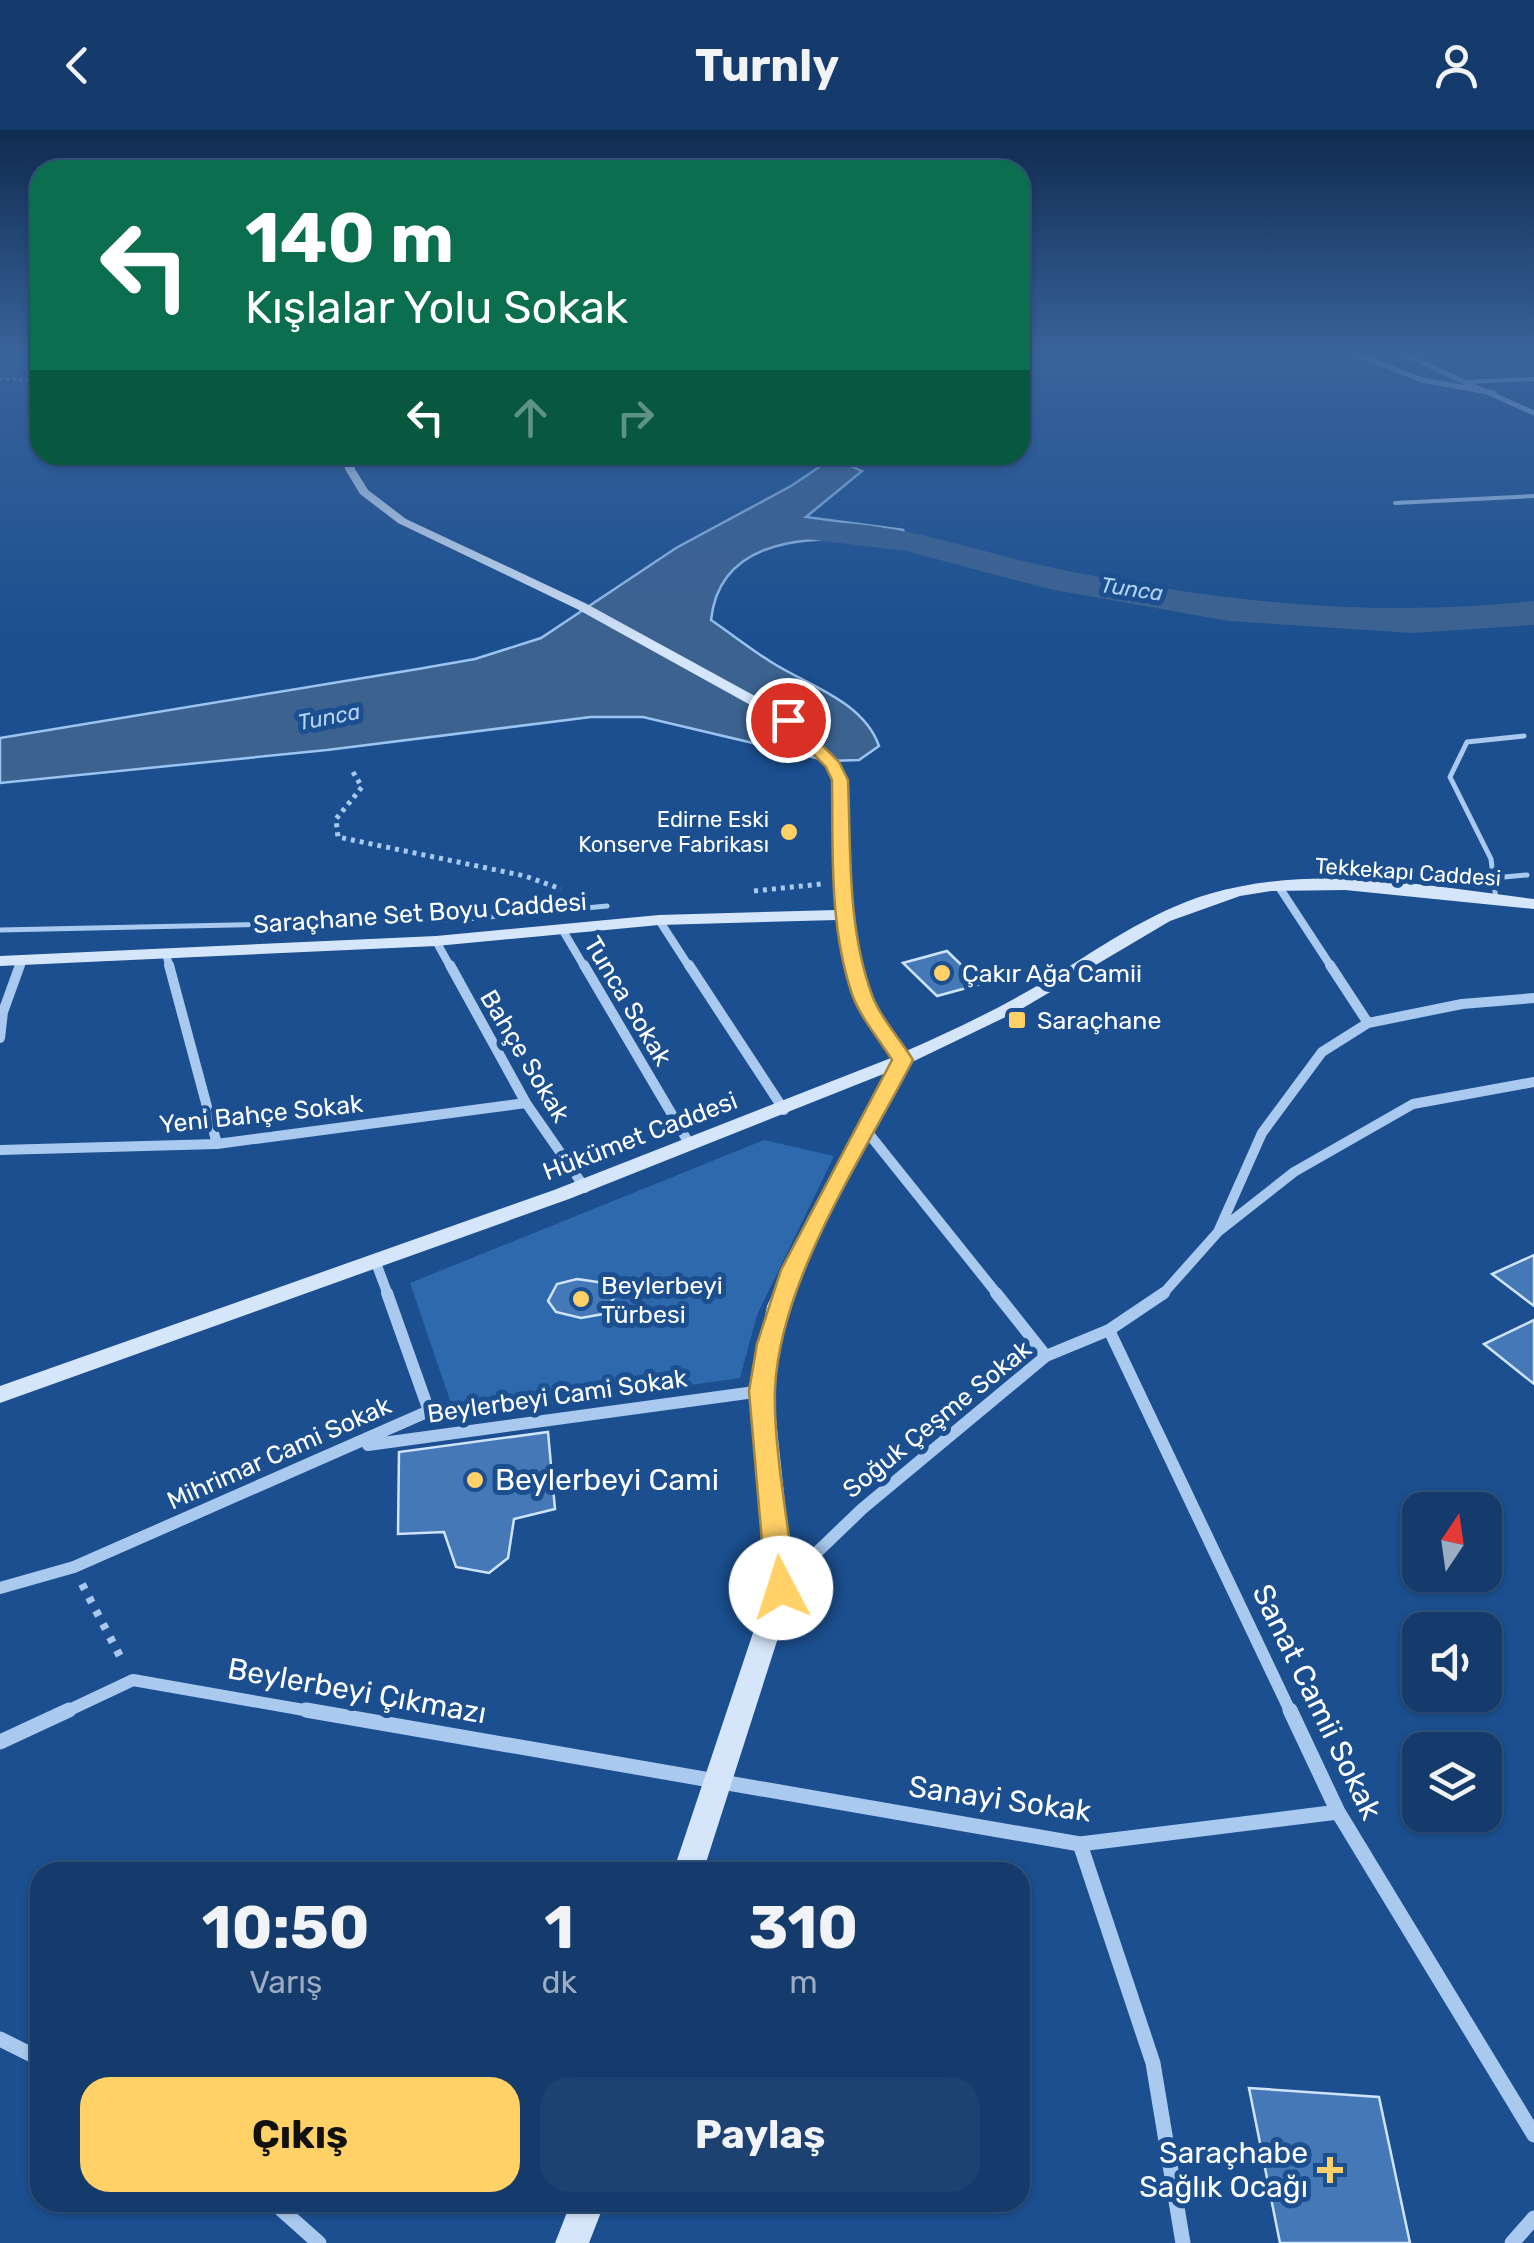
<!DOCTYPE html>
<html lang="tr">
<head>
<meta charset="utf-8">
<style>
  body { margin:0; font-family:Rubik,sans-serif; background:#1d4271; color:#f1f3f6; height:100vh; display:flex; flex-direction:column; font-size:38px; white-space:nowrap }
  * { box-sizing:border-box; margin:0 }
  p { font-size:32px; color:#9dadc1 }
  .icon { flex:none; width:55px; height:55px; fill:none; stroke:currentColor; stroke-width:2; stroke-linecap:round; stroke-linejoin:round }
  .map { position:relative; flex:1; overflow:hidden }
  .details { position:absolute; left:30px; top:1732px; width:1000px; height:350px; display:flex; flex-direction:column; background:#143b6b; border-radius:30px; box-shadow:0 2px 8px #0004,0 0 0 2px #33557e }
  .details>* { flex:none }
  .hud { position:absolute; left:30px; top:30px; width:1000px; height:305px; border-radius:30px; box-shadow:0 2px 8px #0004,0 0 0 2px #33557e; background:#0b6e4f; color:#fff; overflow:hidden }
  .needle { width:65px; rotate:13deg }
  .fabs { position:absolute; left:1402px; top:1362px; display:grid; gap:20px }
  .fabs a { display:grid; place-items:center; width:100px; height:100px; border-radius:20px; background:#143b6b; box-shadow:0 2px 8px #0004,0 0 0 2px #33557e; font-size:50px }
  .pin { position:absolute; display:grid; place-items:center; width:85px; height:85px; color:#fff; margin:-42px; border:5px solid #fff; border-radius:50%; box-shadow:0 2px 10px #0007 }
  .me { position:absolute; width:110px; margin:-55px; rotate:355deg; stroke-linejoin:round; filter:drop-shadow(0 0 8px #0008) }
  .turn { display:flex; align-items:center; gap:35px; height:210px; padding:0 50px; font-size:45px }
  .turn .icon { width:130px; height:130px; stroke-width:2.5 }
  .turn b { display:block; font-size:70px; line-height:85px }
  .lanes { display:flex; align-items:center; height:95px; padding:0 50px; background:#0003; justify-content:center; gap:50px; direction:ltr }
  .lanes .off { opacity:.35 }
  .eta { display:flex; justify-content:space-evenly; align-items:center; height:170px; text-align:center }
  .eta b { font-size:60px; font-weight:700; line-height:70px }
  .primary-button { display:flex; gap:20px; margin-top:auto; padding:20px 50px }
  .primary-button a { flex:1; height:115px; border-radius:30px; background:#ffd166; color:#111; font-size:40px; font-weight:700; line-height:115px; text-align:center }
  .primary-button a+a { background:#1d4271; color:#f1f3f6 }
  header { display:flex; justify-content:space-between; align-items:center; height:130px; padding:0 50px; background:#143b6b; font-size:45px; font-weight:700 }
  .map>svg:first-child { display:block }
</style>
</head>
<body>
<header><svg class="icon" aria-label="back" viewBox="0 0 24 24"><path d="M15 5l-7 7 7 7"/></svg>Turnly<svg class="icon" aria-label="person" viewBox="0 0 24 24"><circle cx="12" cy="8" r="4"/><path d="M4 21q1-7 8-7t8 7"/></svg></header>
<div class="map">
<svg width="1534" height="2113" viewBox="0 0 1534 2113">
  <rect width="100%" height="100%" fill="#1b4f8f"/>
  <path fill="#2e69ad" d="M764 1010 834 1026 757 1185 740 1248 456 1288 410 1153Z"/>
  <path fill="#3c6290" stroke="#9cc4f0" stroke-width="2.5" d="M833 328 862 341 806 387 903 400 908 418C838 404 721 396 711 490 733 505 754 522 776 535 813 557 864 573 879 616L859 630 829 631 643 587H591L327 620 0 653V608L418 539 475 529 541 508 676 418 791 356Z"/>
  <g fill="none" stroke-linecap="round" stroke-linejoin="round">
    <path fill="#3c6290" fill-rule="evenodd" d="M818 392C899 392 971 420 1049 437 1209 471 1371 489 1534 471V495L1413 503 1229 491 1049 459 906 421 806 409 801 402 806 395Z"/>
  </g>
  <path fill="#4478b7" stroke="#cfe3fa" stroke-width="2.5" d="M947 821 981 854 937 866 903 833Z
    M1534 1125V1176L1492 1144Z
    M577 1149 604 1153 614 1168 603 1184 581 1188 556 1182 548 1171 557 1154Z
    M1534 1190V1254L1484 1214Z
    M548 1302 555 1379 514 1389 508 1428 489 1443 456 1437 444 1402 398 1404 399 1322Z
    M1249 1958 1379 1967 1410 2113H1280Z"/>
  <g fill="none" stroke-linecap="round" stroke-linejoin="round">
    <path stroke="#a9c9ee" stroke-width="2.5" stroke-dasharray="2.5 4" stroke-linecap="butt" d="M0 249 40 250"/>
    <path stroke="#a9c9ee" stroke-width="5" stroke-dasharray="4 5" stroke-linecap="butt" d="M353 642 362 657 336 689 338 707 525 746 561 759
      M754 761 821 754"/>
    <path stroke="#a9c9ee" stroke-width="8" stroke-dasharray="6 9" stroke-linecap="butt" d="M82 1454 123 1532"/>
    <path stroke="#a9c9ee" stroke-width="4" d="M1466 252 1534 249
      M1395 373 1534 366"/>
    <path stroke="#a9c9ee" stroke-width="5" d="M1493 748 1527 745
      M1496 770 1491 729 1450 647 1467 612 1524 606
      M0 800 456 790 607 776"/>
    <path stroke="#a9c9ee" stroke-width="5" d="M1345 220 1422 250 1494 263
      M1394 220 1534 283"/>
    <path stroke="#a9c9ee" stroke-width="8" d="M1279 757 1332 838
      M659 790 690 838
      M562 799 585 838
      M436 811 451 838
      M166 824 170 838
      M19 838 22 830"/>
    <path stroke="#a9c9ee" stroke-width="10" d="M169 835 217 1014
      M450 835 526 973 585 1058
      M584 835 690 1015
      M689 835 784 980
      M1330 835 1368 893
      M0 908 3 882 20 835
      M865 999 998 1165
      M0 1020 217 1014 526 973
      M1219 1101 1294 1042 1413 974 1534 952
      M376 1133 388 1165
      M1162 1165 1218 1102 1262 1003 1322 922 1368 893 1462 874 1534 868"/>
    <path stroke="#a9c9ee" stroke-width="12" d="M996 1163 1046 1226
      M1109 1200 1291 1583
      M368 1315 762 1261
      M785 1453 862 1379 1046 1226 1109 1200 1164 1163
      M0 1458 74 1437 429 1281 387 1163
      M63 1583 133 1550 321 1583"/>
    <path stroke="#a9c9ee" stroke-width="15" d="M306 1580 1080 1714 1338 1682
      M1290 1580 1338 1682 1534 2005
      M0 1612 69 1580
      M1080 1714 1153 1933 1183 2113
      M0 1909 40 1929
      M273 2072 319 2113
      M1512 2113 1534 2088"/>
    <path fill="#d6e6fa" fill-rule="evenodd" d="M343 325H353L355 339 368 360 406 389 585 473 793 587 823 614 847 650 852 785 871 867 906 921C952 901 998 879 1042 853 1096 821 1148 782 1209 764 1313 733 1429 756 1534 769V779L1345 760 1271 761 1240 766 1170 791 1018 881 910 933 828 1087 789 1176 773 1261 794 1458 703 1742H673L768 1458 751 1261 767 1176 808 1087 886 943 569 1069 0 1273V1256L554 1060 891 928 853 867 837 790 659 795 436 816 0 836V826L436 806 659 785 836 780 833 650C822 626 803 609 783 593L577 479 398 393 360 364 345 339Z
      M571 2072H605L589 2113H555Z"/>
  </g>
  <linearGradient id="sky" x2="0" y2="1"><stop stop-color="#0f2b4f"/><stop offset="0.43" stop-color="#39639b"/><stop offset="1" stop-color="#39639b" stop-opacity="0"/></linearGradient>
  <rect width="1534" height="516" fill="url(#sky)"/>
  <path fill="#ffd166" stroke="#a68842" stroke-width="2.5" d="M783 587H794L839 632 848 650C851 721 847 797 872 865 880 887 900 909 913 930 863 1027 780 1149 775 1259 773 1316 789 1399 796 1458L791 1466 781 1470 771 1466 766 1458 749 1261 757 1214 781 1140 892 930C879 909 860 887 852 864 829 796 833 721 832 650L826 637 783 593Z"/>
  <g fill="#ffd166" stroke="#1b4f8f" stroke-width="4">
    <circle cx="789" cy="702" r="10"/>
    <circle cx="942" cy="843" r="10"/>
    <rect x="1007" y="880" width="20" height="20" rx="5"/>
    <circle cx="581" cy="1169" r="10"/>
    <circle cx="475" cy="1350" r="10"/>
    <path d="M1325 2025h10v10h10v10h-10v10h-10v-10h-10v-10h10z"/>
  </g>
  <g text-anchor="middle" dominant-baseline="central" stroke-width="10" stroke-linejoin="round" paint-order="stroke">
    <g font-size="22" font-style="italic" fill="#b5d3f5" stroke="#1b4f8f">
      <text transform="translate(1132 459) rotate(8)">Tunca</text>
      <text transform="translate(329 587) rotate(-11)">Tunca</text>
    </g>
    <g font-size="22" fill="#fff" stroke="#1b4f8f" text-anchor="end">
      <text x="769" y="689">Edirne Eski<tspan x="769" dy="25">Konserve Fabrikası</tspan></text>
    </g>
    <g font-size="22" fill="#fff" stroke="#1b4f8f">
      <text transform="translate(1408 742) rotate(4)">Tekkekapı Caddesi</text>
    </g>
    <g font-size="25" fill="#fff" stroke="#1b4f8f">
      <text transform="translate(420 783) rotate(-4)">Saraçhane Set Boyu Caddesi</text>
      <text transform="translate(628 871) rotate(59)">Tunca Sokak</text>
      <text transform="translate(525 926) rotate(59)">Bahçe Sokak</text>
      <text transform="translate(261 984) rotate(-6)">Yeni Bahçe Sokak</text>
      <text transform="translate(640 1006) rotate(-21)">Hükümet Caddesi</text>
      <text transform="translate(557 1266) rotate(-8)">Beylerbeyi Cami Sokak</text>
      <text transform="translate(937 1289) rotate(-39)">Soğuk Çeşme Sokak</text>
      <text transform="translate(279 1323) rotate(-24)">Mihrimar Cami Sokak</text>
    </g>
    <g font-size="25" fill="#fff" stroke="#1b4f8f" text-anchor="start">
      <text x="962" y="843">Çakır Ağa Camii</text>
      <text x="1037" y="890">Saraçhane</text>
      <text x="601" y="1155">Beylerbeyi<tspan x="601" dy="29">Türbesi</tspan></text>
    </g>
    <g font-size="30" fill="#fff" stroke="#1b4f8f" text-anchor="start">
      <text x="495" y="1350">Beylerbeyi Cami</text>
      <text x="1308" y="2023" text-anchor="end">Saraçhabe<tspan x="1308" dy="34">Sağlık Ocağı</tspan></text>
    </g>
    <g font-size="30" fill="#fff" stroke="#1b4f8f">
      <text transform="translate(357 1561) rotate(10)">Beylerbeyi Çıkmazı</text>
      <text transform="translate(1317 1572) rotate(64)">Sanat Camii Sokak</text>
      <text transform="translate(1000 1669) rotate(8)">Sanayi Sokak</text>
    </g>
  </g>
</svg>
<div class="fabs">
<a><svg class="needle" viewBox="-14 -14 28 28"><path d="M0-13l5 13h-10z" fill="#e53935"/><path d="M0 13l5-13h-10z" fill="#9dadc1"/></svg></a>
<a><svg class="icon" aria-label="sound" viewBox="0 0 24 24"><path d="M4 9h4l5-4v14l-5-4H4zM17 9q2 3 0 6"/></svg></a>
<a><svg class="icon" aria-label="layers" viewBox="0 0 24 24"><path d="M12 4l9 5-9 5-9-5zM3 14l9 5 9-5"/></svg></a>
</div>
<div class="pin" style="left:788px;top:590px;background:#d93025"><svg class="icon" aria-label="arrive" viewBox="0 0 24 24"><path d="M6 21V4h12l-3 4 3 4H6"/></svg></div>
<svg class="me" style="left:781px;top:1458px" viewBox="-20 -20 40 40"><circle r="19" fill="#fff"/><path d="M0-13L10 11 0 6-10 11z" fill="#ffd166"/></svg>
<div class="hud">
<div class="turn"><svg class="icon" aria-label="left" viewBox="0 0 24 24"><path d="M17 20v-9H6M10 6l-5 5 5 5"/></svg><div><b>140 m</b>Kışlalar Yolu Sokak</div></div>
<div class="lanes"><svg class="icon" aria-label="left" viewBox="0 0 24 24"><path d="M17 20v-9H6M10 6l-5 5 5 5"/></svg><svg class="icon off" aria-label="ahead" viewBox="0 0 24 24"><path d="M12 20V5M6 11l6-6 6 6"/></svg><svg class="icon off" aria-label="right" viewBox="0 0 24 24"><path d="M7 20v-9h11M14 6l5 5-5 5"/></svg></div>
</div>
<section class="details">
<div class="eta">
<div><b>10:50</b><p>Varış</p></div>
<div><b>1</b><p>dk</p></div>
<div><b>310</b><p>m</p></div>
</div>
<div class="primary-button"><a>Çıkış</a><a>Paylaş</a></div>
</section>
</div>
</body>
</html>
